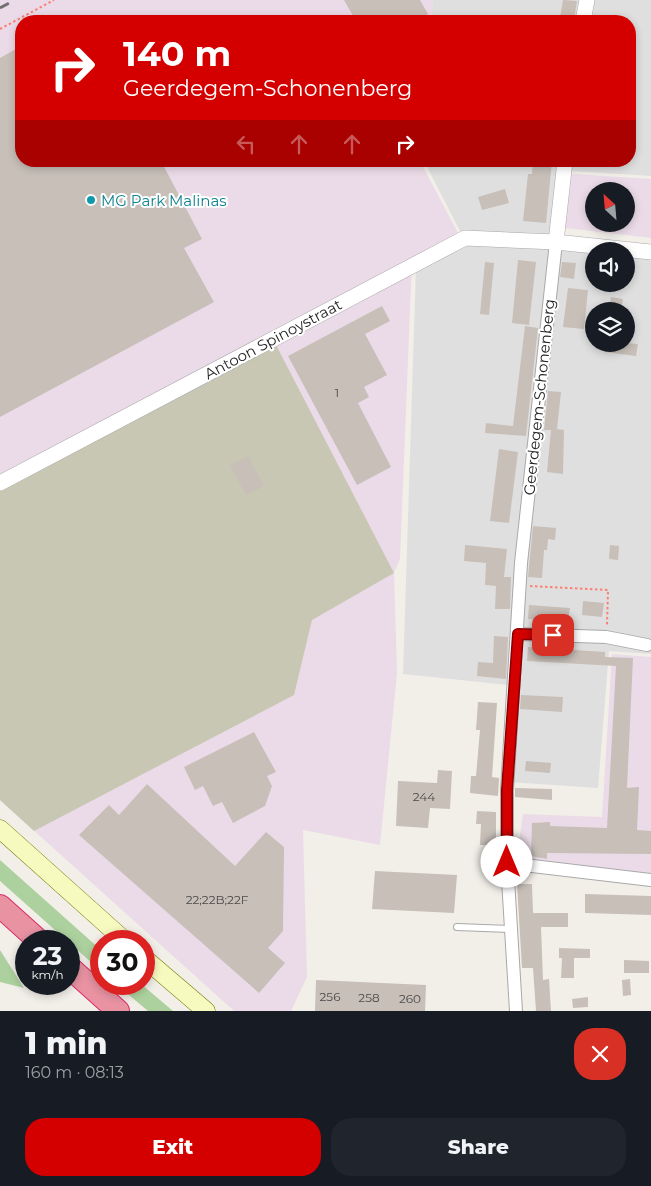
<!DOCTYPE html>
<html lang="en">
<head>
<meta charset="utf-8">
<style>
  body { margin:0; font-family:Montserrat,sans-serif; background:#20242c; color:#f1f3f6; height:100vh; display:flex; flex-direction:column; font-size:19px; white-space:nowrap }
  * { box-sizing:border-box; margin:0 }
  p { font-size:16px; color:#9ea1a6 }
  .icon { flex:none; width:28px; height:28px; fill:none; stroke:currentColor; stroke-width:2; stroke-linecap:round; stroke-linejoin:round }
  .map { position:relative; height:1011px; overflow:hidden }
  .side { display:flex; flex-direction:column; background:#171b24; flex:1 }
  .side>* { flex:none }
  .top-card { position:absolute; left:15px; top:15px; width:621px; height:152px; border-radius:20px; box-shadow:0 2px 8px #0003; background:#d40000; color:#fff; overflow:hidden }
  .needle { width:32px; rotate:334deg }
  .tools { position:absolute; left:585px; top:182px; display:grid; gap:10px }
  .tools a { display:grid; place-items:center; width:50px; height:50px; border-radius:50%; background:#171b24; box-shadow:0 2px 8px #0003; font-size:25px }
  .speed { position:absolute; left:15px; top:930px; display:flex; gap:10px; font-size:25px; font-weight:700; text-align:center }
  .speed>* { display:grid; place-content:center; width:65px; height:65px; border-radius:50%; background:#171b24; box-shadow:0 2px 8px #0003; line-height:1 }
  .speed small { font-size:12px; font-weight:400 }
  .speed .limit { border:8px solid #d22; background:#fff; color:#111 }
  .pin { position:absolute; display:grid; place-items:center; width:42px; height:42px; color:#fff; margin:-21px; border-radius:10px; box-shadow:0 2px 8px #0006 }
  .me { position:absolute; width:55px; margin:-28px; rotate:0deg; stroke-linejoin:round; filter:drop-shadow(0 0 4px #0008) }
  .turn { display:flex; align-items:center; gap:18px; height:105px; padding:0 25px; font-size:22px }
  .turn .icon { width:65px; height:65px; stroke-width:2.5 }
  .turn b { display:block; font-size:35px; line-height:42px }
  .lanes { display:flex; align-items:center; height:48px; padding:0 25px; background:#0003; justify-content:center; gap:25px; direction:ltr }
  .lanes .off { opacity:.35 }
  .round { display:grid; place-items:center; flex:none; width:52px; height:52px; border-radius:20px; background:#20242c }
  .headline { display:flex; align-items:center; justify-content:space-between; height:85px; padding:0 25px }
  h1 { font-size:30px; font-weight:800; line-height:38px }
  .primary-button { display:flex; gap:10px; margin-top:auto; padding:10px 25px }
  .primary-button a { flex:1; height:58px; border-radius:20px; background:#d40000; color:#fff; font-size:20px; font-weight:800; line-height:58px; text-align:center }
  .primary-button a+a { background:#20242c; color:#f1f3f6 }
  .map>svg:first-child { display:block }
</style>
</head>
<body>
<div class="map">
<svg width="651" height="1011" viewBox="0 0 651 1011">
  <rect width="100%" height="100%" fill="#f2efe9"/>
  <path fill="#e0dfdf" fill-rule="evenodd" d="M433 0H651V176L569 171 559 246 594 251V284H626V254L651 257V654L609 651 598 788 509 782 516 686 403 674 416 267 463 237 424 161H630V21H431ZM594 311H626V344H594Z"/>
  <path fill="#ebdbe8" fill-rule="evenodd" d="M0 0H433L431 21H21V161H420L458 233 412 260 400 559 394 573 397 673 380 845 303 830 307 977 291 1011H234L0 800Z
    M572 174 651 179V238L565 228ZM594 191H626V224H594Z
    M612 654 651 657V881L515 869 523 814 602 817Z"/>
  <path fill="#c7c7b4" d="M275 343 394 573 312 620 294 695 34 831 0 800V490Z"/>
  <path fill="#add19e" d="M0 860 101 950V971L0 881Z
    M0 950 24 988 0 982Z
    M116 984H141L173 1011H148Z"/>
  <path fill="#c7bfb8" d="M344 0H420L428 14 414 21H356Z
    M563 0 577 1 574 20 560 18Z
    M21 46V161H161L202 239 184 248 214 302 0 417V58Z
    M533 161H552L546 223 523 221 528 174H532Z
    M505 189 509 203 482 210 478 197Z
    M518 260 536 262 529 325 512 323Z
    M485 262 494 263 489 315 480 314Z
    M562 262 576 263 574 279 560 277Z
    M568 288 588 290 584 329 563 327Z
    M611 297 623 299 621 311H609Z
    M382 306 390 321 365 334 387 375 364 387 369 397 358 403 391 467 357 485 288 356Z
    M525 326 538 328 526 436 485 433 486 423 513 426Z
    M626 343 638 344 636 356 605 352 606 344Z
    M548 391 561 392 557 429 564 430 563 474 547 472 551 430H544Z
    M499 449 518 452 509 523 490 521Z
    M248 456 264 486 246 495 230 465Z
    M533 526 556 528 555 540 548 539 547 550H544L542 578 528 577Z
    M465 545 507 549 504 577H511L510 609H495L496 586 485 585 486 563 464 561Z
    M610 545 619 546 618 560 609 559Z
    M583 601 604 603 602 617 582 615Z
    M529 605 570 608 568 621 528 619Z
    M494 636 508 637 506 679 477 676 478 662 493 663Z
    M528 647 605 652V657L633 658 627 788 639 787 637 830 651 831V854L547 853V859L531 856 532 823 550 822V826L607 828 616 666 527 661Z
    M521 695 563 697 562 712 520 709Z
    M478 702 497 703 492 777 499 778 498 796 470 793 471 776H476L480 730H476Z
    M254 732 276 772 267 776 272 786 265 806 233 823 222 802 213 806 203 786 195 790 184 767Z
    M526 761 551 763 550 773 525 771Z
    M438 770 452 771 450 809 430 808 428 828 396 826 398 781 437 783Z
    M147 784 235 866 266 832 284 847 283 931 268 948 285 963 259 993 79 835 109 805 119 815Z
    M515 788 552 789V800L515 797Z
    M477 811 496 812V845H480L481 824H476Z
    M375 871 457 875 454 913 372 909Z
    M517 884H532L533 913H568V927H541L543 980 549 979 551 1011H536L533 968H522Z
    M585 894 651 896V915L585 913Z
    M559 948 590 949V958H574V978H561L562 958H559Z
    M624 960 649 961V973H624Z
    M630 979 631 995 623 996 622 980Z
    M316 980 426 985 425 1011H315Z
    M588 997V1007L573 1008 572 999Z"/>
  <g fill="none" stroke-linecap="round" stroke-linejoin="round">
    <g stroke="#a9a9a9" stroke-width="8">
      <path id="service" d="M457 927 510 929"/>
    </g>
    <g stroke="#a9a9a9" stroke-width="14">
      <path id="minor" d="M518 634 606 637 647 645
        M507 863 651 880
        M516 1011 507 863V790L521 563 556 242"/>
    </g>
    <g stroke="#a9a9a9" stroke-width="16">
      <path id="tertiary" d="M583 21 587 0
        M556 242 565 161
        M0 483 465 238 556 242 651 252"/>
    </g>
    <g stroke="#707d05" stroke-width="19">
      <path id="secondary" d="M0 829 125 941
        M144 958 206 1011"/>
    </g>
    <g stroke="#dc2a67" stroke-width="24">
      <path id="motorway" d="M0 906 39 941
        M69 967 118 1011"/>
    </g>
    <path stroke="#fa8072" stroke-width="2" stroke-dasharray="2.5 2.5" stroke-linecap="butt" d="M0 29 54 0
      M530 586 608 590 607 625"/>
    <use href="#service" stroke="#fff" stroke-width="6"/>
    <use href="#minor" stroke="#fff" stroke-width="12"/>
    <use href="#tertiary" stroke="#fff" stroke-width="15"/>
    <use href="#secondary" stroke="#f7fabf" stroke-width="18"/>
    <use href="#motorway" stroke="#e892a2" stroke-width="22"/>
    <path stroke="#707070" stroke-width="3" stroke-dasharray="10 10" stroke-linecap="butt" d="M0 8 15 0"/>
  </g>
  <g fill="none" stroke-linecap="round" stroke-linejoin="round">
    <g stroke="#8a0000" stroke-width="12">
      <path id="route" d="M507 862V790L518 634 553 635"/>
    </g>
    <use href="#route" stroke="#d40000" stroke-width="9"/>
  </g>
  <circle fill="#0f9aa8" stroke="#fff" stroke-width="2" cx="91" cy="200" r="5"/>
  <g text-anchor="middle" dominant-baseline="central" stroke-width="4" stroke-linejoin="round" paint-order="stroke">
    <g font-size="12" fill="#4b4948">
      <text x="337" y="392">1</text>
      <text x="424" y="796">244</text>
      <text x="217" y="899">22;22B;22F</text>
      <text x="330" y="996">256</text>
      <text x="369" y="997">258</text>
      <text x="410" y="998">260</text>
    </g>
    <g font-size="15" fill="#0d838f" stroke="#fff" text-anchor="start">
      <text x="101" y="200">MG Park Malinas</text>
    </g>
    <g font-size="15" fill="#222" stroke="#fff">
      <text transform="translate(273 339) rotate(-28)">Antoon Spinoystraat</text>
      <text transform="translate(539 397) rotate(-84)">Geerdegem-Schonenberg</text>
    </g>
  </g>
</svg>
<div class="tools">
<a><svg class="needle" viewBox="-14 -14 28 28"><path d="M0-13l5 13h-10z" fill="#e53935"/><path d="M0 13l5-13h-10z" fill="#9ea1a6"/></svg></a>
<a><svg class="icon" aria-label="sound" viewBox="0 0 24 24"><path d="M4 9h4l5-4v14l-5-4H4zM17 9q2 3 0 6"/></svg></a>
<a><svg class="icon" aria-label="layers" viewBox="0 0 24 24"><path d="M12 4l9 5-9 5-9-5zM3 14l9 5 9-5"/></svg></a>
</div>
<div class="speed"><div>23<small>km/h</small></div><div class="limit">30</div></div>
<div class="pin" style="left:553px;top:635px;background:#d93025"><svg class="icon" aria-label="arrive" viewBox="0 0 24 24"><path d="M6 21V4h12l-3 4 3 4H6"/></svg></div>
<svg class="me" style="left:507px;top:862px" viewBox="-20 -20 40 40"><circle r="19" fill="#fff"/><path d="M0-13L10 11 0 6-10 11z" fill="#d40000"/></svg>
<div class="top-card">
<div class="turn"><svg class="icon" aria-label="right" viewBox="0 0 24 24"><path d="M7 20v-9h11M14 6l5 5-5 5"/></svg><div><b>140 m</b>Geerdegem-Schonenberg</div></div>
<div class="lanes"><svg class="icon off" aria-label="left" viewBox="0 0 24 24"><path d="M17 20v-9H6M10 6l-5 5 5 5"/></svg><svg class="icon off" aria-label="ahead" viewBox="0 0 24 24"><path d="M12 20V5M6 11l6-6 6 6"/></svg><svg class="icon off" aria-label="ahead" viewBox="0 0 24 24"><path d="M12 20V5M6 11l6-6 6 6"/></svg><svg class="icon" aria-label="right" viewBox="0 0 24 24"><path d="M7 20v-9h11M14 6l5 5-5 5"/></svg></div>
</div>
</div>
<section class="side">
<div class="headline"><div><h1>1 min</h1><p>160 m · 08:13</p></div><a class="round" style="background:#d93025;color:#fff"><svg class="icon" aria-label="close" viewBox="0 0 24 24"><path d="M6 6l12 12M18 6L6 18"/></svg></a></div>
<div class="primary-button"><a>Exit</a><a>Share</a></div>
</section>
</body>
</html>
